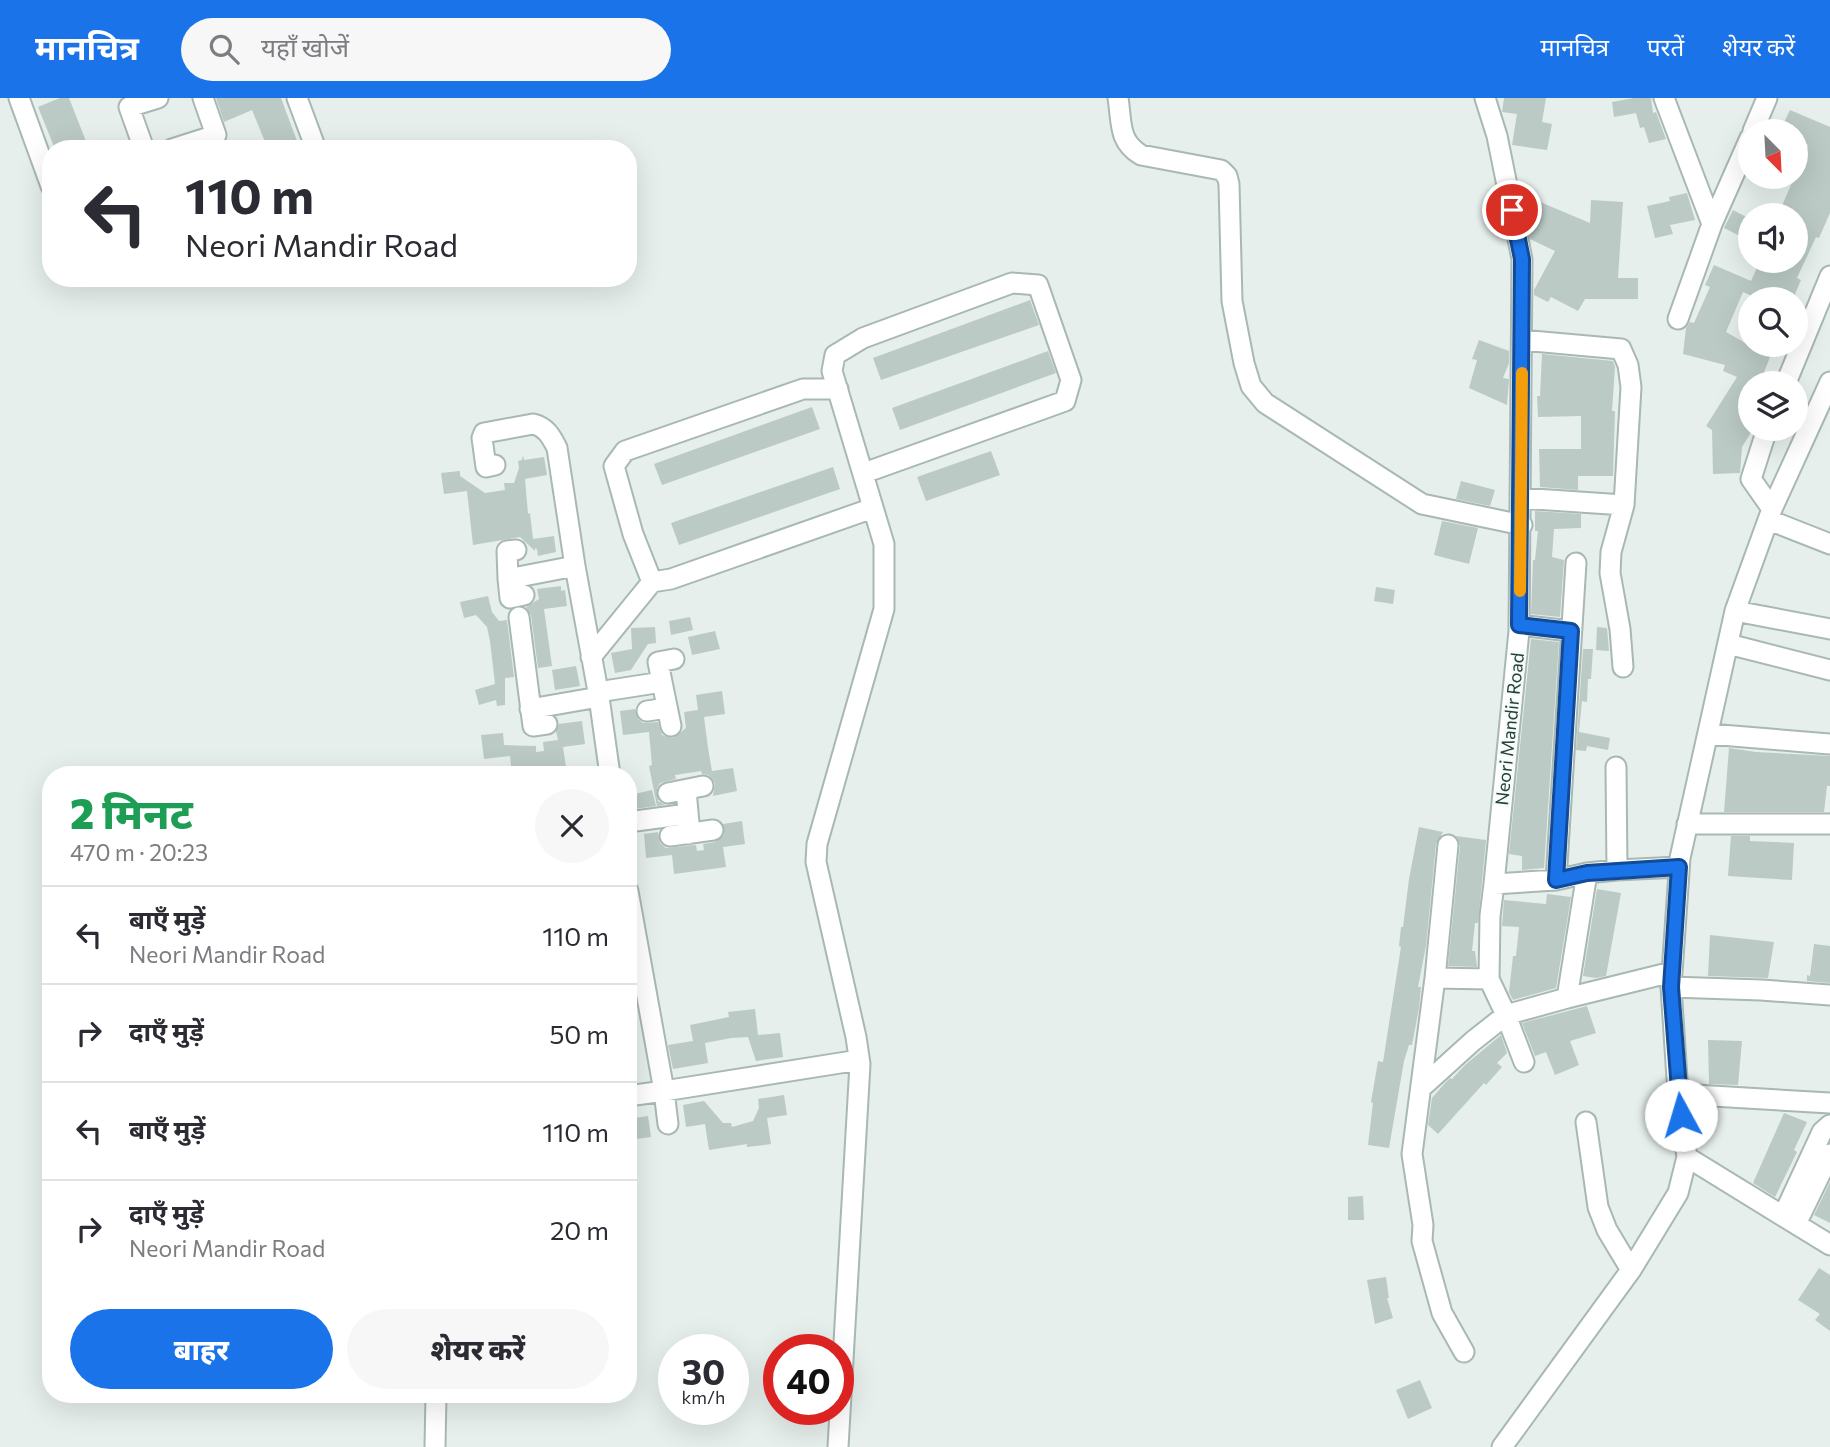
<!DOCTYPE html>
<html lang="hi">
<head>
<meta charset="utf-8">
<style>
  body { margin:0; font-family:Commissioner,"Noto Sans Devanagari",sans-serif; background:#f7f7f7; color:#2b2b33; height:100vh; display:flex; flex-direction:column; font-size:26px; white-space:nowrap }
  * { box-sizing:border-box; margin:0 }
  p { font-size:23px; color:#7c7c81 }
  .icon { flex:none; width:38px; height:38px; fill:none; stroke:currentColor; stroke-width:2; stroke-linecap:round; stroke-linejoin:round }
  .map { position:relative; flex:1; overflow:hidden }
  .sheet { position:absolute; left:42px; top:668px; width:595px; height:637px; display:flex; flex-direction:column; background:#fff; border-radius:28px; box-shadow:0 7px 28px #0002 }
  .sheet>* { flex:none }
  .guide { position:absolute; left:42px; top:42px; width:595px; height:147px; border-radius:28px; box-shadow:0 7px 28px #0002; background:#fff; color:#2b2b33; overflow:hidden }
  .needle { width:46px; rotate:156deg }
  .fabs { position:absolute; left:1738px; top:21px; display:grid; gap:14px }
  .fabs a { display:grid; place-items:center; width:70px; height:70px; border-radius:50%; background:#fff; box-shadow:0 7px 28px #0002; font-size:35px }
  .speed { position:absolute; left:658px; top:1236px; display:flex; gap:14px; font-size:35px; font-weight:700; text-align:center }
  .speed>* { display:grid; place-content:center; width:91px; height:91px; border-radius:50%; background:#fff; box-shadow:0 7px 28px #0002; line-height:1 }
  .speed small { font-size:18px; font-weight:400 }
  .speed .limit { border:10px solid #d22; background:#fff; color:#111 }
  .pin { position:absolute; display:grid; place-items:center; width:60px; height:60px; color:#fff; margin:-30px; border:4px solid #fff; border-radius:50%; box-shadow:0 2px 7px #0007 }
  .me { position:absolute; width:77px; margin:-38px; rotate:354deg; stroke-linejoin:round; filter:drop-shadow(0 0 5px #0008) }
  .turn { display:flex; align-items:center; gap:24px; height:147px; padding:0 28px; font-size:32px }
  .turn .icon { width:91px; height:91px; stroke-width:2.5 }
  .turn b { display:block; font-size:49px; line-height:60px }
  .round { display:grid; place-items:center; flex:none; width:74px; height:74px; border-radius:37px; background:#f7f7f7 }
  .summary { display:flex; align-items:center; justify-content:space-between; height:119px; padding:0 28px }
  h1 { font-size:42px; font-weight:800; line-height:52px; color:#1e9e55 }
  .action { display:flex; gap:14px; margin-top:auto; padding:14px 28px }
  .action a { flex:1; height:80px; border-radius:42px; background:#1a73e8; color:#fff; font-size:28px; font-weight:800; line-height:80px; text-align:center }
  .action a+a { background:#f7f7f7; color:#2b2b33 }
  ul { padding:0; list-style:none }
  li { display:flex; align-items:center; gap:21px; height:98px; padding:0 28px; border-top:2px solid #e1e1e2 }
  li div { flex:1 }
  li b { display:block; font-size:26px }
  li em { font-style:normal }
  header { display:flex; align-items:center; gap:42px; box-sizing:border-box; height:98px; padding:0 35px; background:#1a73e8; color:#fff }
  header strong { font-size:33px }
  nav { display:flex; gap:38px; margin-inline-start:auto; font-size:24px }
  .search { width:490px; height:63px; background:#f7f7f7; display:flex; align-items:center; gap:18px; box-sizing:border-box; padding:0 24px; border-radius:38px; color:#7c7c81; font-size:26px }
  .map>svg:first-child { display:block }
</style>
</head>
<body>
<header>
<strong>मानचित्र</strong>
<div class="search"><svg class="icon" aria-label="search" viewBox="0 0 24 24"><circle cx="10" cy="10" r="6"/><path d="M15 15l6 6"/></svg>यहाँ खोजें</div>
<nav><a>मानचित्र</a><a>परतें</a><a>शेयर करें</a></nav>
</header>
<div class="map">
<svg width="1830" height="1349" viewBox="0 0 1830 1349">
  <rect width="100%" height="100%" fill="#e6efeb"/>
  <path fill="#bbcac4" d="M60 0H69L89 51H55L38 9Z
    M216 0H281L300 51H268L252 12 224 24Z
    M1504 0H1546L1542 24 1552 26 1547 52 1512 47 1517 16 1502 14Z
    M1634 0H1651L1653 15 1656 14 1666 41 1649 45 1644 29 1640 30 1636 15 1614 19 1612 4Z
    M1790 12 1830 29V115L1819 140 1816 139 1797 180 1801 182 1793 201H1759L1743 194 1726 234 1770 259 1760 285H1750V336L1742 349 1740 375 1713 376 1712 332 1706 328 1737 279 1723 273 1725 267 1683 256 1686 230 1690 224 1694 225 1710 189 1705 187 1714 167 1751 183 1760 163H1796V117H1778L1808 47 1796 41V33H1780Z
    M1687 95 1695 122 1670 127 1673 136 1655 140 1647 108 1670 103 1669 99Z
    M1591 102 1623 104 1618 180H1638V201H1585L1578 213 1551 199 1548 204 1534 197V192L1555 153 1530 141 1528 129 1540 104 1590 125Z
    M1733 112 1750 121V143L1724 130Z
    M1030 202 1039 227 881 282 873 260Z
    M1479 242 1509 253V265L1503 280 1509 281 1507 307 1469 290 1477 262 1472 261Z
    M1048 253 1056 275 900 332 892 310Z
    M1542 256 1613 263 1615 269 1612 313H1615L1613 378H1578V392L1540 389 1539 351H1581V318L1538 319 1537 298H1540Z
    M812 309 820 331 662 387 654 366Z
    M991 353 1000 377 926 403 917 379Z
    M523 357 524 362 544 359 547 377 525 381 528 416 530 415 533 441 554 438 556 454 538 458 537 451 535 450V453L520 439 473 447 467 393 444 396 441 375 460 373V378L485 395 505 392 504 385H514L519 370 518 363 522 362Z
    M833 369 840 391 679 447 671 425Z
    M1461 383 1495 392 1490 408 1456 401Z
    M1535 413 1581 416V430L1554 431 1552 459 1564 462 1560 519 1531 516 1533 462H1535L1538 433H1535Z
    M1442 423 1478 430 1469 466 1434 457Z
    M561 488V493L565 492 567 508 544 511 552 568 538 570 531 517 526 509 539 501 537 491Z
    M1376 489 1395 492 1393 506 1374 503Z
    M488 498 492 514 499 523 507 522 514 579 505 580V607L497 608 496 602 479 607 475 592 495 586 490 543 487 529 476 517 464 520 460 504Z
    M690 519 693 532 671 537 669 523Z
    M655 529 656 545 648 546 631 572 615 575 611 555 632 551 631 530Z
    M1597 529 1607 530 1609 553 1596 552Z
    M715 533 720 551 692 557 688 539Z
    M1531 541 1559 544 1544 770 1522 772V758L1509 756Z
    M1583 551H1593L1591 581H1588L1587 604 1582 603 1579 634 1610 640 1608 652 1587 648 1586 653 1576 652Z
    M576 568 580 588 555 592 552 572Z
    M722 593 725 616 704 619 708 650 712 673 733 670 737 693 713 698 715 685 708 677 702 676 701 673 675 677 676 681 660 685 657 690 658 703 665 707 657 708 649 668 652 667 649 634 623 637 620 613 635 611 638 621 643 625 658 624 662 637 673 640 686 630 684 614 698 612 696 597Z
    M582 623 585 646 563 649 566 669 512 677 510 658 484 661 481 637 503 635 504 647 536 648V654L544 653 543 644 558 642 556 633 559 626Z
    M1729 650 1756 654 1830 658V688H1827L1824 714H1724Z
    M652 692 656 708 634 711 630 697Z
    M742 723 745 746 723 749 726 769 674 776 672 757 646 760 644 736 658 734 660 745 666 750 696 747 697 753 704 752 703 746 715 744 724 737 723 726Z
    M1419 729 1443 734 1436 746 1426 848 1418 889H1421L1419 910 1412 947H1409L1404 963 1389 1050 1368 1047 1373 1005 1371 1004 1378 963 1383 964 1401 849 1399 848 1401 829H1403L1409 781Z
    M1456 738 1486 742 1478 825H1475L1472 853H1475L1477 869 1448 868 1460 748Z
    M1731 738H1750V743L1794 745 1792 782 1728 778Z
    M1597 791 1621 795 1606 878 1596 880 1583 878Z
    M1547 796 1571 799 1556 890 1513 902 1509 894 1513 858H1516L1519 829 1502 828 1504 802 1546 806Z
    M1710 837 1774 844 1768 880 1708 878Z
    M1814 846 1830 848V885L1807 883V877L1810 878Z
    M1587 908 1596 935 1570 943 1579 967 1555 977 1546 954 1535 958 1522 925Z
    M755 911 758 937 780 935 783 959 756 963 748 939 731 940 705 945 708 965 673 971 668 947 693 943 690 927 729 919 728 914Z
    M1501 937 1507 955 1497 965 1502 969 1486 987 1484 985 1438 1036 1428 1027 1432 1000 1445 985 1450 980 1452 981 1465 967Z
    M1708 942 1742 943 1738 987 1709 986Z
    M784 997 787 1017 767 1020 771 1046 747 1049V1046L709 1052 705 1026 686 1029 683 1007 704 1003 723 1025H731L732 1029 753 1023 759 1010 758 1001Z
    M1784 1015 1807 1024 1794 1052 1797 1054 1775 1099 1753 1085Z
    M648 1018 651 1039 628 1042V1021Z
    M1830 1084V1125L1814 1117Z
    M1363 1098 1364 1122H1348V1099Z
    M1819 1170 1830 1177V1233L1815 1222 1820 1216 1798 1202Z
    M1386 1179 1389 1200H1387L1393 1220 1375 1226 1367 1182Z
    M1420 1282 1432 1310 1408 1321 1396 1292Z"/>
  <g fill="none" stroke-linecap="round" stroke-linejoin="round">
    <g stroke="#a8b8b2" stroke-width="23">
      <path id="minor" d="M19 0 51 88
        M297 0 316 51
        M1118 0C1122 25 1118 43 1141 57L1221 72 1227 78 1229 86 1232 203 1244 265 1251 288 1265 305 1422 406 1522 427
        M1485 0 1497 38 1522 161 1519 533 1494 786 1556 782 1587 775 1617 772 1679 769
        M1664 0 1712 126
        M1753 33 1767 0
        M144 51 129 9 158 0
        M172 51 216 37 203 0
        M1678 221 1712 126 1750 40
        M1522 242 1621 251 1628 267 1631 289 1624 407 1611 454 1610 475 1620 531 1623 569
        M1786 285 1830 178
        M838 291H803L625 353 614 368 633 436 652 484 671 481 873 410
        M1767 331 1751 381 1772 411
        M495 367 486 369 482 340 484 335 533 326C546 329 551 338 557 350L575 468
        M1520 400 1624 407
        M1769 422 1830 446
        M508 481 507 453 516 452
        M524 497 510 500 508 481 575 468 599 599 610 677
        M1735 513 1830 531
        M519 519 533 628 547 626
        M1519 527 1571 533
        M1728 546 1830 572
        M591 559 652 484
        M662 584 658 564 674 561
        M598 594 662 584 671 628
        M530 611 599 599
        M647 613 667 610
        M1709 636 1830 646
        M1616 669 1617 772
        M686 692 690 736
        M668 695 703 688
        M628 724 688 716
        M1687 726H1830
        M670 738 713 732
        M1448 747 1435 880 1412 1056 1423 1127 1422 1143 1442 1215 1464 1254
        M1556 782 1576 465
        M1494 786 1490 818 1489 881 1506 917 1524 964
        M628 793 664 993 859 962
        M1435 880 1489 881
        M1671 889 1761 892 1830 897
        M1567 900 1672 874
        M1421 990 1473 943 1506 917 1567 900 1587 775
        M1678 996 1830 1005
        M628 998 664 993 668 1026
        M1586 1024 1598 1109 1607 1132 1631 1172
        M1687 1059 1830 1147
        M1783 1118 1822 1034 1830 1027
        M1796 1126 1830 1056
        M435 1349 436 1297
        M838 1349 860 966 856 939 816 764 817 746 884 511V446L832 273 835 257 863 240 1012 185 1038 187 1071 282 1065 303 864 375
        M1502 1349 1631 1172 1678 1095 1687 1059 1678 996 1671 889 1680 760 1735 513 1772 411 1830 284"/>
    </g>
    <use href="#minor" stroke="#fff" stroke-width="19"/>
  </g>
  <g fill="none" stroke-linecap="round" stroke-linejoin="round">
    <g stroke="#114b97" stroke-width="18">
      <path id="route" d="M1512 112 1522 161 1519 527 1571 533 1556 782 1587 775 1679 769 1671 889 1681 1017"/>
    </g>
    <use href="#route" stroke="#1a73e8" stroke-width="12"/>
    <path stroke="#f59e0b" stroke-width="12" d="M1520 493 1522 275"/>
  </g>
  <g text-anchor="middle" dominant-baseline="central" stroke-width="5" stroke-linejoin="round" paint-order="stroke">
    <g font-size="18" fill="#24423a" stroke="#f7fbf9">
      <text transform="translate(1509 631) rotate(-84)">Neori Mandir Road</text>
    </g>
  </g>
</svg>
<div class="fabs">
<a><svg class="needle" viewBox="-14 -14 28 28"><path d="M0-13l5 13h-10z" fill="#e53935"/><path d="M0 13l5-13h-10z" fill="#7c7c81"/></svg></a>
<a><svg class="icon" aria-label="sound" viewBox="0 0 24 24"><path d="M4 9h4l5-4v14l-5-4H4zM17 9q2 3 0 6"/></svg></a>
<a><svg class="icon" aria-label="search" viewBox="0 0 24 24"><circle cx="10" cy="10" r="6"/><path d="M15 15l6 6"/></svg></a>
<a><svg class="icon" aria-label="layers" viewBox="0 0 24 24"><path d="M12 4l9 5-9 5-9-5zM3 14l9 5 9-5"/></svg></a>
</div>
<div class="speed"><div>30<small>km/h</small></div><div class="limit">40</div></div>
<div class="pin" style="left:1512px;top:112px;background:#d93025"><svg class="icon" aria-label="arrive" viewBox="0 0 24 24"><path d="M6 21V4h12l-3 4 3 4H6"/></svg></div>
<svg class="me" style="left:1681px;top:1017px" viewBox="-20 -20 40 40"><circle r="19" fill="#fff"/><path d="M0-13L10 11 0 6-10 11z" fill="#1a73e8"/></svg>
<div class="guide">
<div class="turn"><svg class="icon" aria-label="left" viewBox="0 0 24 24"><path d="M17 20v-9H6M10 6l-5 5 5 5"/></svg><div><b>110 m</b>Neori Mandir Road</div></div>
</div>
<section class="sheet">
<div class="summary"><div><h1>2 मिनट</h1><p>470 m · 20:23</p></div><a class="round"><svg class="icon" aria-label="close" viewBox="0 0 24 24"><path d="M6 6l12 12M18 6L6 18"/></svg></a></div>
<ul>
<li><svg class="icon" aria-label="left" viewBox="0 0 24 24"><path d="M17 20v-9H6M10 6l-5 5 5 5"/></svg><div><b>बाएँ मुड़ें</b><p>Neori Mandir Road</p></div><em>110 m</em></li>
<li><svg class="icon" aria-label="right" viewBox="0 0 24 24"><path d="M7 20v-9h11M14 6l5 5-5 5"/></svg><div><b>दाएँ मुड़ें</b></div><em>50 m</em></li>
<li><svg class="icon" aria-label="left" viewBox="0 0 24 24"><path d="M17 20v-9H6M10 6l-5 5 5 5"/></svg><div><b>बाएँ मुड़ें</b></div><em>110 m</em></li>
<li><svg class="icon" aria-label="right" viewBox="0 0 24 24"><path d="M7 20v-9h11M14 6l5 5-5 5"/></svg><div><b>दाएँ मुड़ें</b><p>Neori Mandir Road</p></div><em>20 m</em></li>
</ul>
<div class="action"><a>बाहर</a><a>शेयर करें</a></div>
</section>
</div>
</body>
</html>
